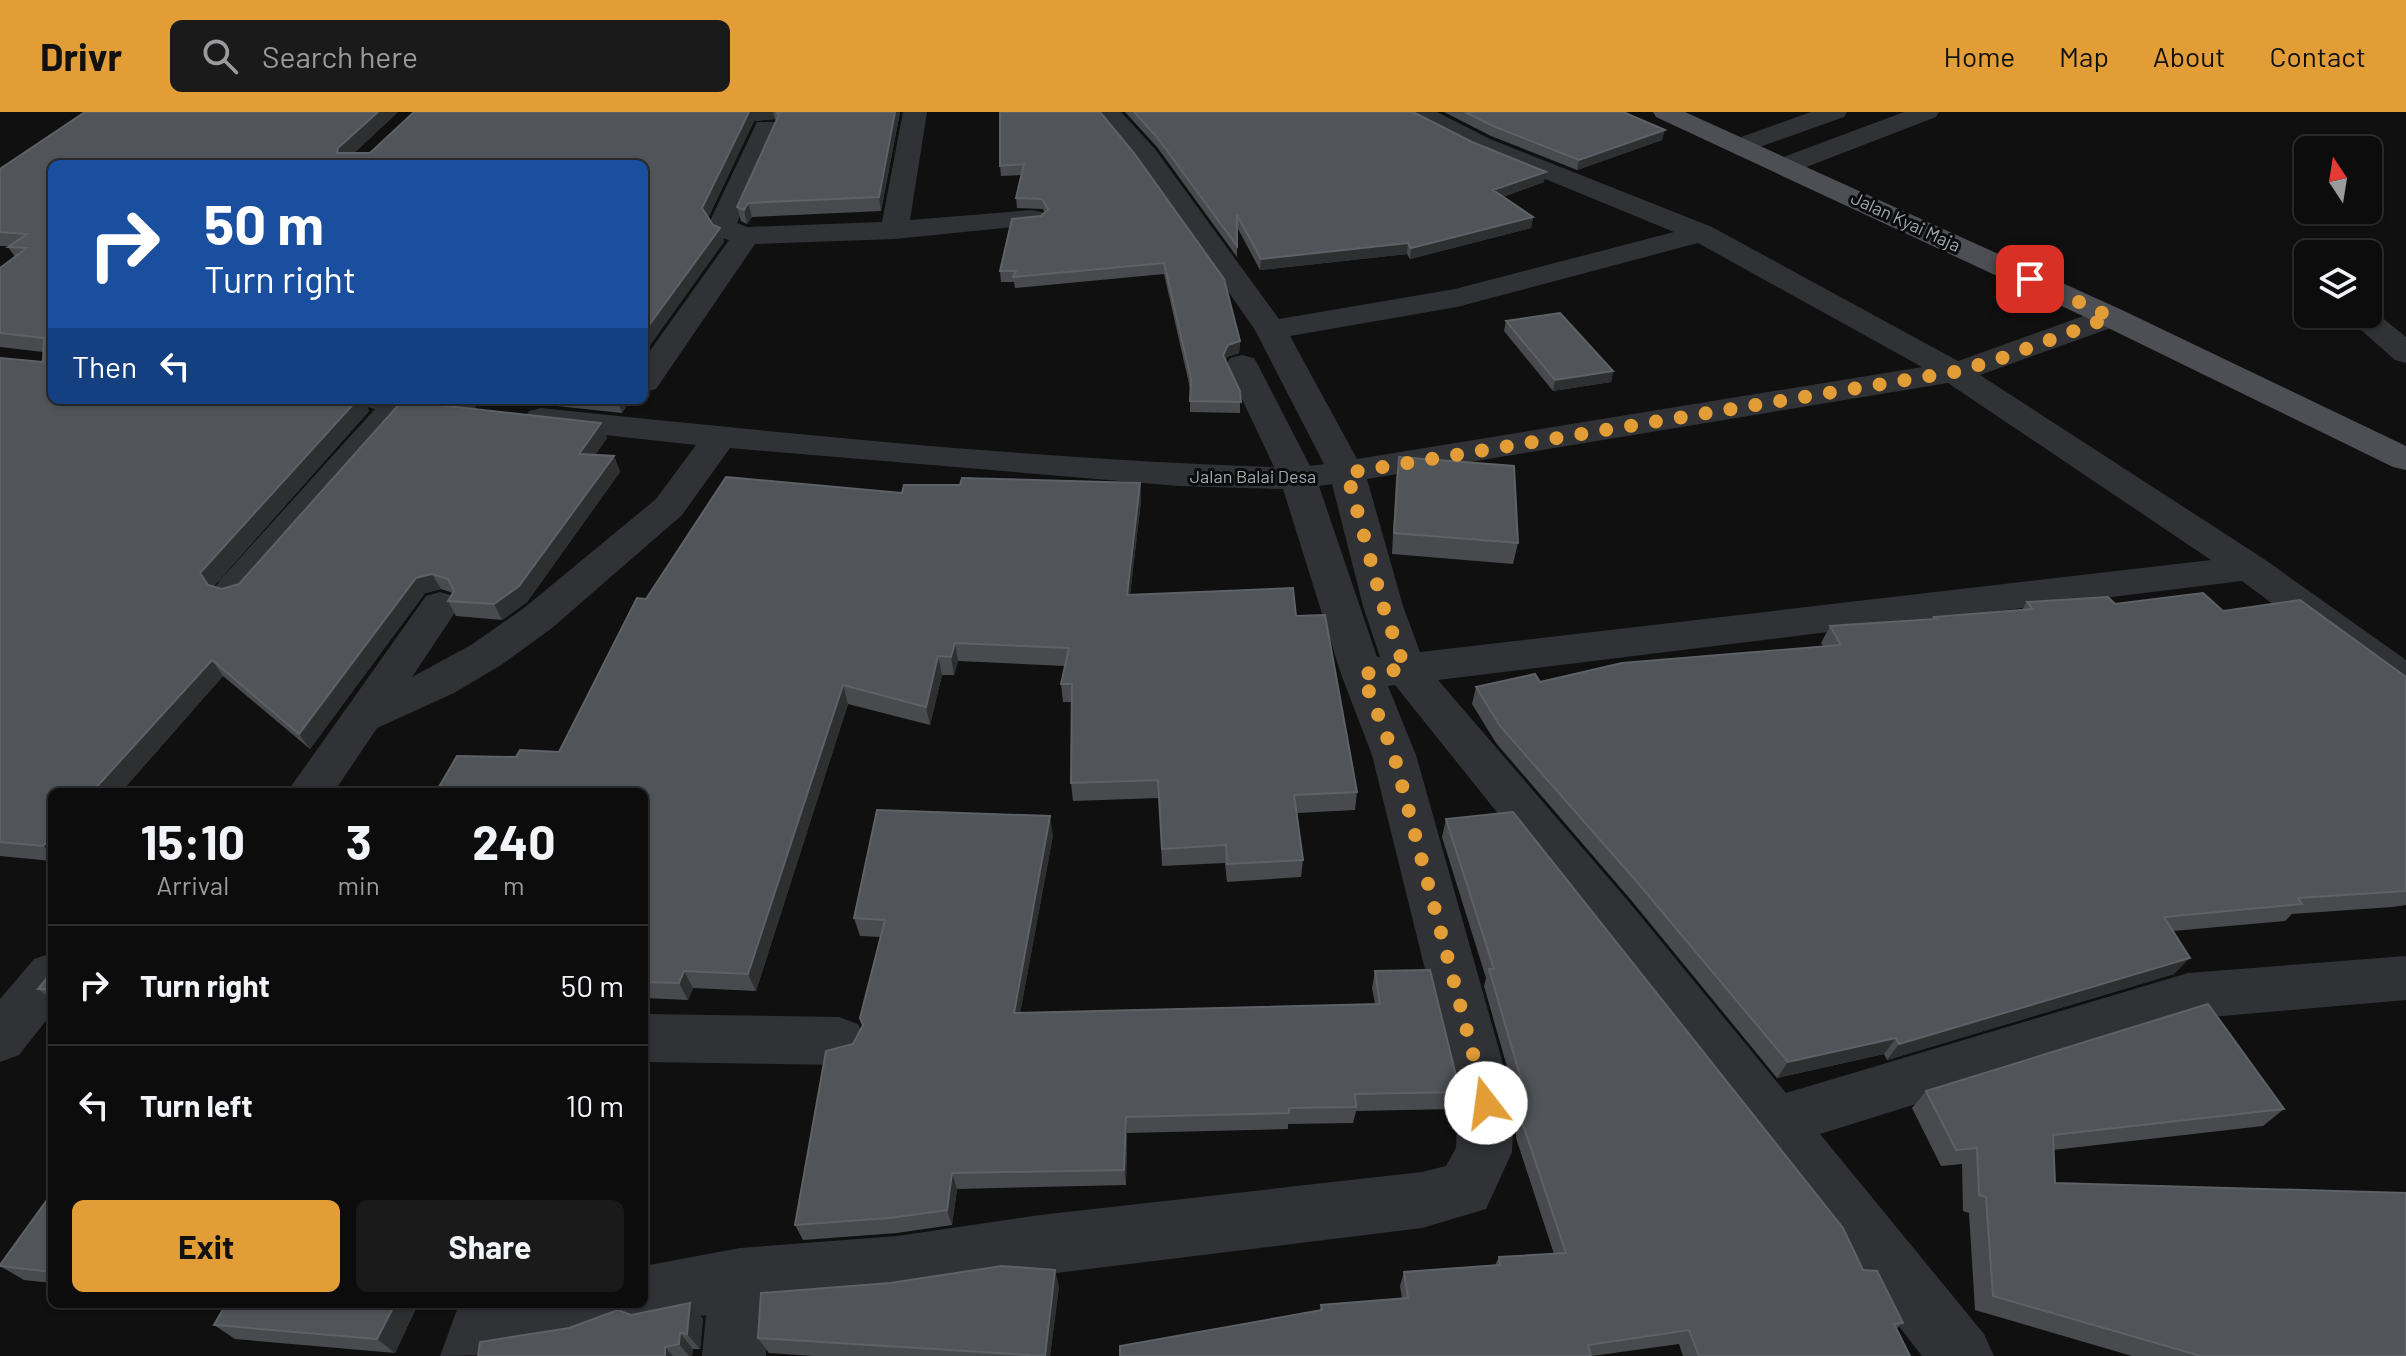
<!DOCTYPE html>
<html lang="en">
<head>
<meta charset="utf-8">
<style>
  body { margin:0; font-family:Barlow,sans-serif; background:#1a1a1b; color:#f1f3f6; height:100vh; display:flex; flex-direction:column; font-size:30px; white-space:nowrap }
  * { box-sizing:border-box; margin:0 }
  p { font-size:26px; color:#9a9b9d }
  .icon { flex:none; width:44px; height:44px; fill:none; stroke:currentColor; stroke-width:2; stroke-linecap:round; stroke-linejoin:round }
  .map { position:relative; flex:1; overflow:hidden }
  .drawer { position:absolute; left:48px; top:676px; width:600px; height:520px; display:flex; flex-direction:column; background:#0c0c0d; border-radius:12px; box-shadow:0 2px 6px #0004,0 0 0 2px #2c2c2e }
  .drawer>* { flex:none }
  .hud { position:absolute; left:48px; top:48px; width:600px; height:244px; border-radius:12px; box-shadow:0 2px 6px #0004,0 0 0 2px #2c2c2e; background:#1a4fa0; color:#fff; overflow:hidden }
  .needle { width:52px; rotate:348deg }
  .tools { position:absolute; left:2294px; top:24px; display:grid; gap:16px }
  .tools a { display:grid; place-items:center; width:88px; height:88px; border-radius:12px; background:#0c0c0d; box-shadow:0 2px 6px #0004,0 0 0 2px #2c2c2e; font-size:40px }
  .pin { position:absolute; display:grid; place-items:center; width:68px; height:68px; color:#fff; margin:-34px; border-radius:16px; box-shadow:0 4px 12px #0006 }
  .me { position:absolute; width:88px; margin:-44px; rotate:345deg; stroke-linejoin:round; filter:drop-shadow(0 0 6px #0008) }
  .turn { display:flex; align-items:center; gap:28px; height:168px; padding:0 24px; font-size:36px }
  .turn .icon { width:104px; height:104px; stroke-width:2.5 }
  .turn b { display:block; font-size:56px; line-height:68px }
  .then { display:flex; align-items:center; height:76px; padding:0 24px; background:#0003; gap:16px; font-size:30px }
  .eta { display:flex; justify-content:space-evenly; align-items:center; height:136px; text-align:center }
  .eta b { font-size:48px; font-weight:700; line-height:56px }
  .button { display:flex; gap:16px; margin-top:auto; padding:16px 24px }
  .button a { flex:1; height:92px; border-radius:12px; background:#e29d36; color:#111; font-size:32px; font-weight:700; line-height:92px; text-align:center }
  .button a+a { background:#1a1a1b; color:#f1f3f6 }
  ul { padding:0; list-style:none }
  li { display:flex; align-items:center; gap:24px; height:120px; padding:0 24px; border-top:2px solid #2c2c2e }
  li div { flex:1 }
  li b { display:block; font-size:30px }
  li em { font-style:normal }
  header { display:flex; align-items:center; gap:48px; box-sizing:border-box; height:112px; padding:0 40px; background:#e29d36; color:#111 }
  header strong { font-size:38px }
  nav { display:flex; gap:44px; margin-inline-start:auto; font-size:28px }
  .search { width:560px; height:72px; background:#1a1a1b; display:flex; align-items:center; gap:20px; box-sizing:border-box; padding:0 28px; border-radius:12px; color:#9a9b9d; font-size:30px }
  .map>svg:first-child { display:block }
</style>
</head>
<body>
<header>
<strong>Drivr</strong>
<div class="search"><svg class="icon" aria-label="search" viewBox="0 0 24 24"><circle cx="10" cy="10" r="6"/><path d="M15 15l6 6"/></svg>Search here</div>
<nav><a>Home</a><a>Map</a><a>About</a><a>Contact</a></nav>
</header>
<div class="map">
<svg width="2406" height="1244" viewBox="0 0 2406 1244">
  <rect width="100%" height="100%" fill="#101011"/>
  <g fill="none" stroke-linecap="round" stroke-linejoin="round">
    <path fill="#313235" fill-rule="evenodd" d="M903 0H927L910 108 1032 98 1042 100 1046 106 1042 112 895 127 755 132 656 277 644 280V247L729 128 719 125 709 111 757 10H775L779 15 737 111 747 115 882 110Z
      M1096 0H1121L1155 37 1279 207 1455 177 1674 120 1472 37 1409 5 1406 0H1437L1490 27 1712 115 1958 249 2100 198 2111 196 2122 198 2127 205 2122 212 1980 263 2264 447 2406 548V584L2391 580 2242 469 1438 568 1629 790 1786 981 2188 861 2406 844V888L2188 907 1820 1022 1984 1222 1994 1244H1922L1593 820 1395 573 1388 574 1416 643 1514 991 1512 1040 1486 1097 1422 1116 1040 1163 897 1184 769 1194 766 1244H702L706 1203 644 1216 630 1210 629 1214C570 1238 503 1244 440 1244L458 1195 465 1192H644V1154L740 1136 897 1124 1040 1103 1422 1060 1446 1054 1456 1036 1458 991 1372 643 1341 562 1283 377 1179 374 730 336 682 403 552 516 501 553 454 581 377 616 334 680H287L426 484 440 480 454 484 460 493 412 565 471 533 524 496 656 387 696 333 541 316 529 313 524 306 529 299 541 296C784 321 1030 347 1274 355L1226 253 1230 246 1242 243 1254 246 1258 253 1310 354 1324 352 1255 218 1137 49ZM1698 131 1922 255 1357 347 1290 224 1457 195ZM1948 271 2211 448 1420 540 1403 494 1367 367ZM1332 372 1363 494 1380 545H1377L1319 374Z
      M1811 0H1847L1844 5 1748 39H1730L1726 34 1730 29Z
      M1904 0H1939L1936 5 1796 59H1778L1774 53 1778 47Z
      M2369 195 2406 225V251L2395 248 2343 202H2368Z
      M362 288H465L472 290 477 297 472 304 460 307 408 301 248 486 234 490 220 486 214 477 220 468 375 297 367 295Z
      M52 841V901L19 943 0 950V887L34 847Z
      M644 902 839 905 858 912 866 929 858 946 839 953 644 950Z"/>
    <path fill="#4d4f54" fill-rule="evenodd" d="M1653 0H1685L2122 198 2406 334V358L2393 355 2100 212 1656 5Z"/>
  </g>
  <path fill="#484a4d" d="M85 0H398L354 41H370L414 0H900L881 99 752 105 747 112 741 109 737 95 776 9 775 7 754 9 708 106 713 113 720 116 724 130 52 288H364L369 299 213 475 222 477 239 472 601 311 607 326 595 343 614 344 620 360 527 490 502 508 456 504 448 489 453 481 441 477 425 481 310 637 223 564 121 680H52V749L0 744V246L43 250V240L0 235V156L15 145 8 135 9 134H0V57Z
    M1100 0 1240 229 1239 241 1227 245 1226 248 1240 279V301L1190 300V276L1164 162 1015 176 1014 170H1001L1000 159 1045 101 1043 97 1017 96 1016 86 1021 63 1001 64 1000 54Z
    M1125 0H1413L1544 70 1503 85 1533 105 1531 116 1410 147 1407 142 1260 158 1237 115V145L1157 35Z
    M1444 0H1623L1662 28 1577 58 1491 24Z
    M1506 209 1613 259 1611 270 1553 279 1504 219Z
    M500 288H630L622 301Z
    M1399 345 1518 431 1513 452 1392 442 1396 366Z
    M1140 371 1141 389 1130 482 1296 504 1357 680 1355 698 1297 701 1303 748 1301 765 1227 770 1225 751 1162 754 1159 686 1073 689 1071 671 1072 590H1063L1061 572 1065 554 958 549 954 563H942L930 613 848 592 756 879 693 876 688 888 644 886V680L516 645 559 640 646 487 902 381 960 373Z
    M2027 490 2115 492 2223 499 2406 565V793L2392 795 2292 802 2285 809 2173 819 2174 862 1887 948 1884 942 1777 966 1631 788 1496 631 1472 592 1476 575 1540 570 1824 535 1821 531 1830 514 1932 508 1934 505 2022 498Z
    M1446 707 1863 1158 1903 1211 1896 1217 1910 1244H1683L1679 1232 1592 1244H1120L1320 1198 1321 1193 1402 1187 1400 1174 1404 1160 1495 1153 1499 1145 1554 1142 1516 1026 1517 990 1484 874 1486 866 1442 725Z
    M1053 723 1020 901 1375 892 1372 876 1375 859 1460 980 1455 997 1356 999 1353 1011 1288 1012V1017L1127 1021 1126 1073 957 1077 952 1113 897 1121 803 1128 795 1113 853 932 863 913 881 825 860 824 854 806Z
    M52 860V888L38 877Z
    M1926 979 2284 997 2263 1014 2053 1038 2055 1071 2406 1244H2132L1975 1198 1969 1101 1963 1099 1962 1052 1941 1054 1912 996Z
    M52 1081V1171L24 1168 0 1154Z
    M1059 1174 1050 1244H814L769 1241 758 1226Z
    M226 1192H418L395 1241 235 1227 214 1213Z
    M631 1203 703 1207 700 1237H693L692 1244H478L569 1216Z"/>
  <path fill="#2d2f31" d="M378 0H398L344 50 337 41 338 36Z
    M749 0H773L775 7 754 9 706 110 702 96Z
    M895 0H900L881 99 879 85Z
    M1665 18 1662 28 1577 58 1579 48Z
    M1546 60 1544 70 1492 89 1493 78Z
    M748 91 752 105 747 112 744 98Z
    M1533 105 1531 116 1410 147 1411 136Z
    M720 116 724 130 644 242V220Z
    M1408 131 1407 142 1260 158 1261 147Z
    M1240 229 1239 241 1227 245 1223 254V243L1228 233Z
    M1613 259 1611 270 1553 279 1555 268Z
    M357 288H364L369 299 211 477 200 461Z
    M617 288H630L622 301Z
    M601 311 607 326 585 357 579 342Z
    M614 344 620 360 527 490 502 508 494 492Z
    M1140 371 1141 389 1128 501 1127 483Z
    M432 462 441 477 425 481 310 637 299 622 416 466Z
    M955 531 958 549 954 563 951 545Z
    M938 544 942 563 930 613 926 595Z
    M212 548 223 564 121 680H92Z
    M843 573 848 592 756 879 748 862Z
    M1050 704 1053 723 1017 918 1014 901Z
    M52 725V742L43 734Z
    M2190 846 2174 862 1887 948 1899 932Z
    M684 859 693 876 688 888 679 871Z
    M1896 926 1884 942 1777 966 1788 950Z
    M1126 1005 1127 1021 1126 1073 1124 1058Z
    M952 1061 957 1077 952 1113 947 1098Z
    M1055 1158 1059 1174 1050 1244H1045Z
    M690 1191 703 1207 700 1237 687 1222Z
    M395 1192H418L395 1241 377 1227Z
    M680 1221 693 1237 692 1244H689L679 1232Z
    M665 1235 673 1244H665Z"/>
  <path fill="#515458" stroke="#5e6166" stroke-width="2" d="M85 0H378L338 36 337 41H370L414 0H749L702 96 713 113 720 116 644 220V52H52V288H357L200 461 208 473 222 477 239 472 402 289 601 311 579 342 614 344 519 474 494 492 448 489 454 479 448 467 432 462 416 466 299 622 212 548 92 680H52V725L43 734 0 730V246L43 250 44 226 0 221V156L27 136 8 135 27 122 0 120V57Z
    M776 0H895L879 85 748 91 744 98 737 95 779 3Z
    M1000 0H1100L1134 41 1224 167 1240 229 1228 233 1223 243 1240 279 1241 290 1190 289 1191 267 1164 151 1013 165 1016 159H1000L1012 107 1041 104 1048 97 1042 87 1016 86 1024 52 1000 54Z
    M1134 0H1413L1472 30 1546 60 1493 78 1533 105 1411 136 1408 131 1261 147 1237 103V134L1157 25Z
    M1465 0H1623L1665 18 1579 48 1493 14Z
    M1560 201 1613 259 1555 268 1506 209Z
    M1399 345 1514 354 1518 431 1394 421Z
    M726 365 902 381 904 373H960L962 366 1140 371 1127 483 1293 476 1296 504 1325 503 1357 680 1294 683 1303 748 1227 752 1226 733 1162 737 1158 668 1071 671 1072 572H1061L1069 536 955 531 951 545 938 544 926 595 843 573 748 862 684 859 679 871 644 870V680H436L457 644 516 645 520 638 559 640 637 486 646 487Z
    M2203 481 2223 499 2300 488 2406 565V779L2298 786 2302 792 2164 805 2190 846 1899 932 1896 926 1788 950 1638 771 1500 614 1476 575 1535 562 1540 570 1622 551 1841 533 1830 514 1936 507 1934 505 2033 497 2027 490 2108 485 2115 492Z
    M877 698 1050 704 1014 901 1380 892 1375 859 1430 858 1460 980 1355 982 1356 995 1289 996V1001L1126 1005 1124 1058 952 1061 947 1098 890 1106 795 1113 826 939 853 932 863 913 860 906 885 808 854 806Z
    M1513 700 1843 1116 1863 1158 1877 1159 1903 1211 1894 1212 1910 1244H1699L1689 1218 1588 1233 1591 1244H1120V1234L1322 1198 1321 1193 1408 1186 1404 1160 1500 1153 1499 1145 1566 1141 1522 1010 1523 974 1489 857H1494L1446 707Z
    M52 860V878L38 877Z
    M2208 892 2284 997 2053 1023 2055 1071 2406 1081V1244H2201L1993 1184 1986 1085 1979 1083 1977 1036 1956 1038 1926 979Z
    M52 1081V1160L0 1154V1153Z
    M1002 1154 1055 1158 1045 1244 758 1226 761 1181 890 1171Z
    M690 1191 687 1222 680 1221 679 1232 665 1235V1244H478L480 1230 569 1216 618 1198 631 1203Z
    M226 1192H395L377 1227 214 1213Z"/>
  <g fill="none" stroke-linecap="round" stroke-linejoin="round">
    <path stroke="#e29d36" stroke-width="14" stroke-dasharray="0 25.2" d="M1486 991 1394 643 1362 562 1405 557 1383 494 1347 361 1954 260 1999 247 2111 205 2030 167"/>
  </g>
  <g text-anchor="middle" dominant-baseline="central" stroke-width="6" stroke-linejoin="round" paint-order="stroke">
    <g font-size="18" fill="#a2a7b0" stroke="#0b0b0c">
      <text transform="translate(1906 109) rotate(25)">Jalan Kyai Maja</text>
      <text x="1253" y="364">Jalan Balai Desa</text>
    </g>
  </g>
</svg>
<div class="tools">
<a><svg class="needle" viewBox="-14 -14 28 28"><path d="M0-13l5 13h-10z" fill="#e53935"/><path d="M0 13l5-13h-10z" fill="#9a9b9d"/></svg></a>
<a><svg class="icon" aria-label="layers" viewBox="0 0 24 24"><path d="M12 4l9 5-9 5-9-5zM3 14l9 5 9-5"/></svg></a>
</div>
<div class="pin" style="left:2030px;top:167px;background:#d93025"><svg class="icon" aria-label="arrive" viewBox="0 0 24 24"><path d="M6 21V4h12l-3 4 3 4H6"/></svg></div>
<svg class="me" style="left:1486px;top:991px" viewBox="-20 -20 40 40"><circle r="19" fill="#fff"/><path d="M0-13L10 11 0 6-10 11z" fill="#e29d36"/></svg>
<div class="hud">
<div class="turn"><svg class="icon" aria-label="right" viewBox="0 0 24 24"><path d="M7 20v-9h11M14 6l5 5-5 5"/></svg><div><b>50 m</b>Turn right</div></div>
<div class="then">Then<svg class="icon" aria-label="left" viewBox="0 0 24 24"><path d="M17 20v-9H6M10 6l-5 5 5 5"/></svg></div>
</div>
<section class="drawer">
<div class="eta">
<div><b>15:10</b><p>Arrival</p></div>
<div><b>3</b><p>min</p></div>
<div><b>240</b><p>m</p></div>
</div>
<ul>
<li><svg class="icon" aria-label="right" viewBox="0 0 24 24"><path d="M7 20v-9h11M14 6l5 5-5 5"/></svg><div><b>Turn right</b></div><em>50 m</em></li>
<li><svg class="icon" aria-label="left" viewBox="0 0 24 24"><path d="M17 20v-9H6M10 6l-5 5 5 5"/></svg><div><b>Turn left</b></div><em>10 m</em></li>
</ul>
<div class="button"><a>Exit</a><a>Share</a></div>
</section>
</div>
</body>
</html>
